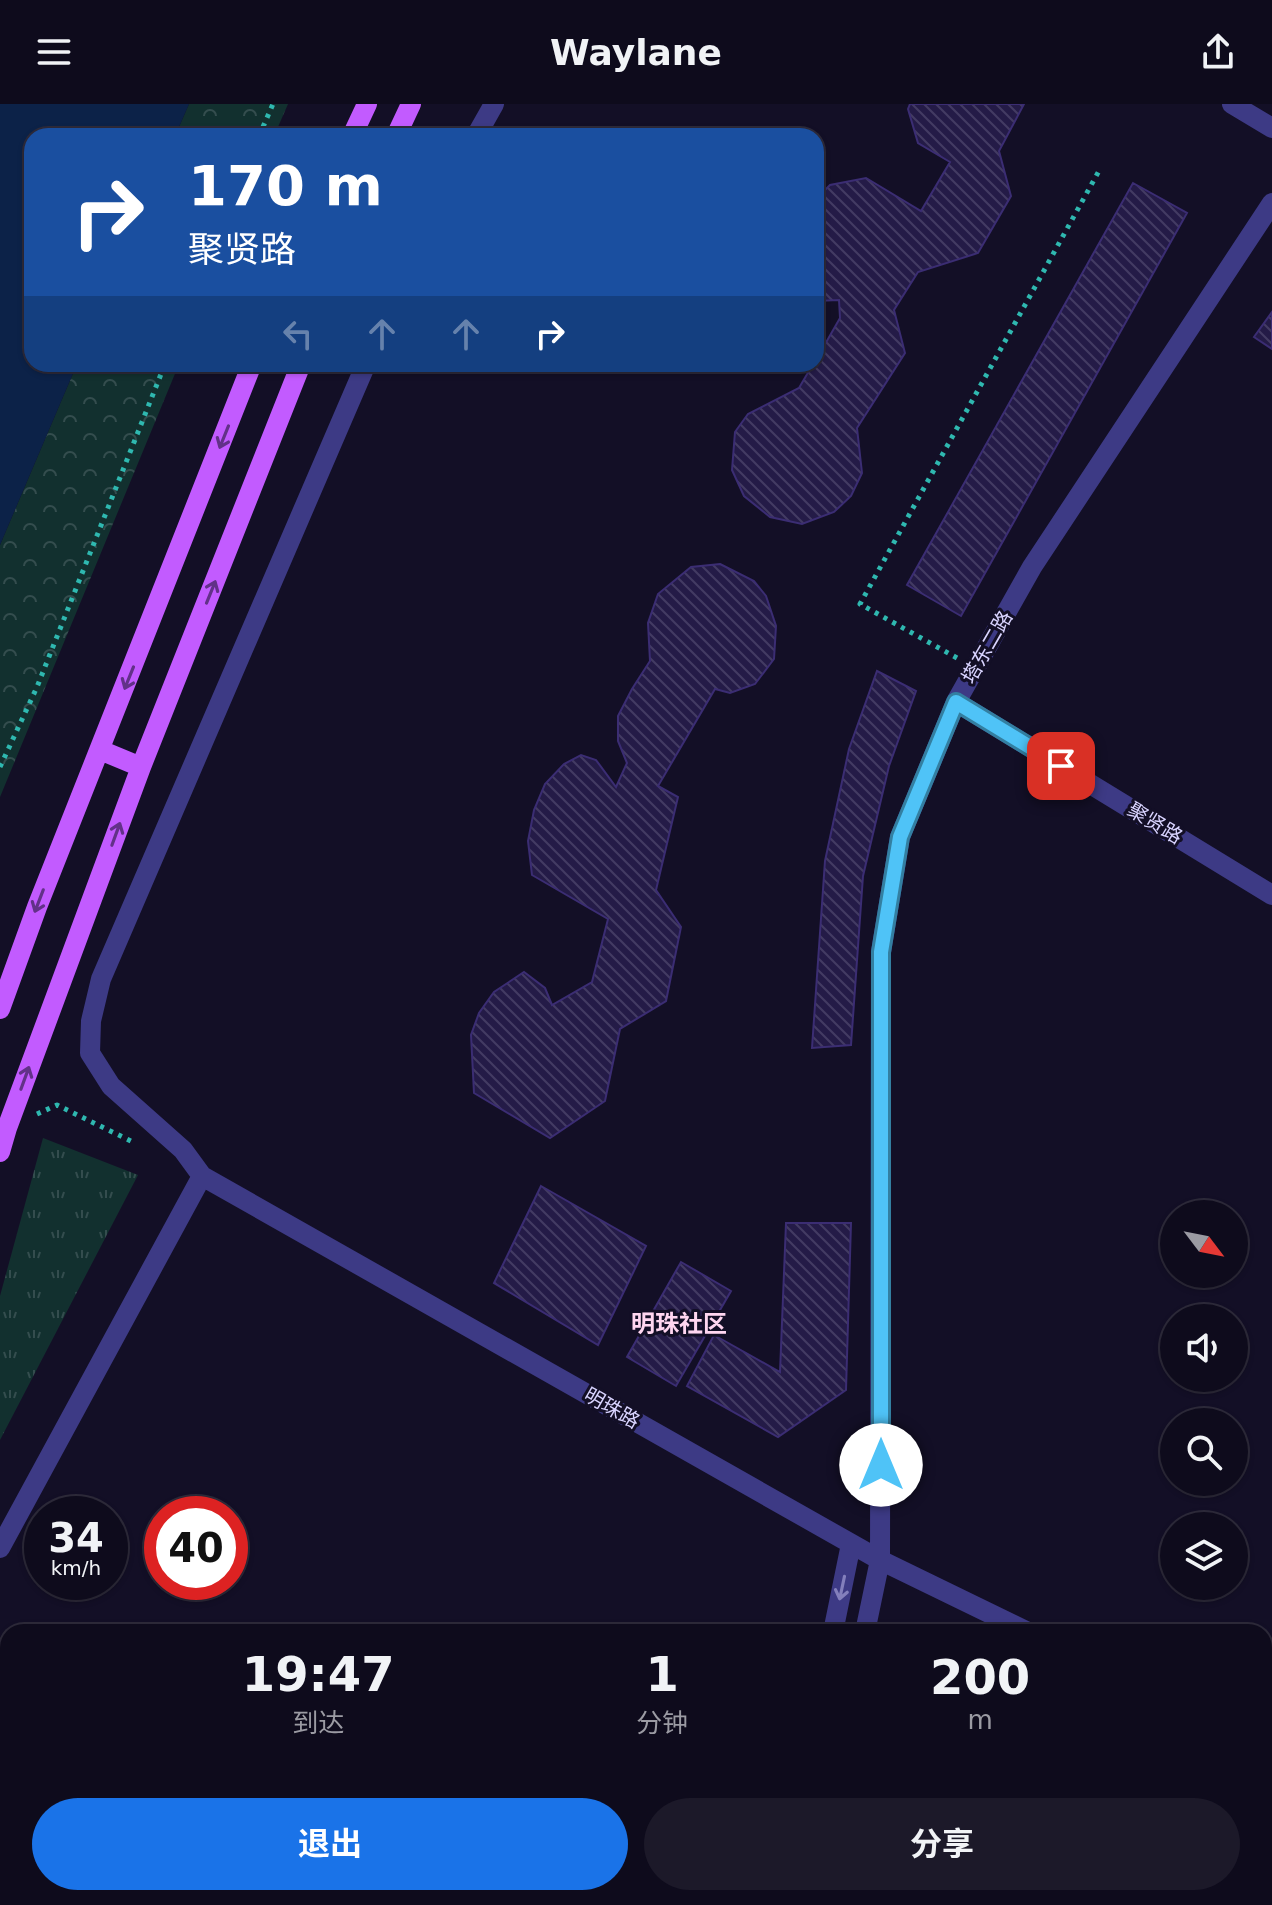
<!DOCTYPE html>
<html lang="zh">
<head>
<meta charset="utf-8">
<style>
  body { margin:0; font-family:"DejaVu Sans","Noto Sans SC",sans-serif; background:#1c1929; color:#f1f3f6; height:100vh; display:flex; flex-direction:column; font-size:30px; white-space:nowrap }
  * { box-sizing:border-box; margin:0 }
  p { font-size:26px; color:#9b9ba3 }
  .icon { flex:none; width:44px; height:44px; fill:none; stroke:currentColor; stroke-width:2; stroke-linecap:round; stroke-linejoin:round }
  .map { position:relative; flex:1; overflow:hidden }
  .details { position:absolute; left:0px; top:1520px; width:1272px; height:282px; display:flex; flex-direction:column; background:#0e0b1c; border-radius:24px 24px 0 0; box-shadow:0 2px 6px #0004,0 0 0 2px #2e2b3b }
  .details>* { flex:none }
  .banner { position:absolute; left:24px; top:24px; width:800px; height:244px; border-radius:24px; box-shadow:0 2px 6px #0004,0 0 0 2px #2e2b3b; background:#1a4fa0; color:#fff; overflow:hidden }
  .needle { width:52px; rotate:122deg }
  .tools { position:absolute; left:1160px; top:1096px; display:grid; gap:16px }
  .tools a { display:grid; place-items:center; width:88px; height:88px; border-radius:50%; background:#0e0b1c; box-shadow:0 2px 6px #0004,0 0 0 2px #2e2b3b; font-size:40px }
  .speed { position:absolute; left:24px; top:1392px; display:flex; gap:16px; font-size:40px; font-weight:700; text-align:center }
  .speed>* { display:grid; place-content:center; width:104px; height:104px; border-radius:50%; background:#0e0b1c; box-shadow:0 2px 6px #0004,0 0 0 2px #2e2b3b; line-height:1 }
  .speed small { font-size:20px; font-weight:400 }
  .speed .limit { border:12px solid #d22; background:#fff; color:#111 }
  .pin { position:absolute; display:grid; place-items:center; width:68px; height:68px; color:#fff; margin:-34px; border-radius:16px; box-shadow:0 4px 12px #0006 }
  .me { position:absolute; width:88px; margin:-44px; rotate:0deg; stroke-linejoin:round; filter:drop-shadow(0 0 6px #0008) }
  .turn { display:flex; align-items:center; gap:28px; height:168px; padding:0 32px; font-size:36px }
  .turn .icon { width:104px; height:104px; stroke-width:2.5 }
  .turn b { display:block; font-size:56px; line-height:68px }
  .lanes { display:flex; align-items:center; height:76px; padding:0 32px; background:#0003; justify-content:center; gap:40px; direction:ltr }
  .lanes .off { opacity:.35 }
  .eta { display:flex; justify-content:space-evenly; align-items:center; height:136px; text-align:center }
  .eta b { font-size:48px; font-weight:700; line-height:56px }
  .button { display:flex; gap:16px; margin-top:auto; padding:16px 32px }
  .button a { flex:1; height:92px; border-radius:48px; background:#1a73e8; color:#fff; font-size:32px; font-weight:700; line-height:92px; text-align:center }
  .button a+a { background:#1c1929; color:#f1f3f6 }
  header { display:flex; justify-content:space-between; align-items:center; height:104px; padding:0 32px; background:#0e0b1c; font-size:36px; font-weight:700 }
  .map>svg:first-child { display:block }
</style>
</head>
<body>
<header><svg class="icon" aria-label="menu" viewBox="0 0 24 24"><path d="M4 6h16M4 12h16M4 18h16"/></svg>Waylane<svg class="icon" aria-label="share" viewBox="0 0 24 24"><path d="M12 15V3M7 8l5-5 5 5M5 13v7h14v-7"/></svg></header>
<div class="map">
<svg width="1272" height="1801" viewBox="0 0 1272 1801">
  <defs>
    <pattern id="grass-tufts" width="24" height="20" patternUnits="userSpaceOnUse" patternTransform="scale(2)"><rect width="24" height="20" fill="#12302f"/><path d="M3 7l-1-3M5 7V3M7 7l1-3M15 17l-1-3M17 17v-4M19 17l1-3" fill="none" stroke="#344d4e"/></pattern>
    <pattern id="park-crowns" width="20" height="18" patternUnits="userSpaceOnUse" patternTransform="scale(2)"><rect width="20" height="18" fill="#12302f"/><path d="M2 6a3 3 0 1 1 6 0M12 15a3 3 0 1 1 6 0" fill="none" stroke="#344d4e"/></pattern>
    <pattern id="building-back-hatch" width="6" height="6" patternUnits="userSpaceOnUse" patternTransform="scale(2)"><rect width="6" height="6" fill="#241b47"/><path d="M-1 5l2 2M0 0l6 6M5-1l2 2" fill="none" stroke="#433b63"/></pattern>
  </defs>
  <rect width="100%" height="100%" fill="#130f26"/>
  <path fill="url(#grass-tufts)" d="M43 1034 138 1071 0 1336V1192Z"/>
  <path fill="url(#park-crowns)" d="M189 0H288L274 32H175Z
    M77 260H179L0 693V441Z"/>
  <path fill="#0c2248" d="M0 0H189L175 32H32V260H77L0 441Z"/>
  <path fill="url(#building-back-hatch)" stroke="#3b2d73" stroke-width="2" d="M910 0H1024L999 47 1011 92 978 149 918 168 894 206 905 249 857 324 862 369 851 392 834 408 802 420 770 413 744 392 732 366 735 328 748 310 799 284 813 260H816V256L840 214 839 196 816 197V95L830 81 866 74 921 107 950 58 918 39 908 5Z
    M1133 79 1187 109 961 512 907 481Z
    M1272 208V245L1254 233Z
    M720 460 754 477 766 492 776 522 774 555 755 580 730 589 715 585 658 682 678 693 656 786 681 823 666 897 620 925 605 997 550 1034 474 989 471 931 479 909 494 888 524 868 545 884 552 901 592 878 608 815 532 771 528 737 534 706 545 680 564 660 581 651 596 656 616 683 627 659 618 637V612L632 585 650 557 648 519 658 490 691 463Z
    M877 567 916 587 889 662 863 772 851 941 812 944 825 757 849 645Z
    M541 1082 646 1142 598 1241 494 1179Z
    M786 1119H851L846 1286 778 1333 687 1282 714 1231 780 1268Z
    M681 1158 731 1187 676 1282 627 1253Z"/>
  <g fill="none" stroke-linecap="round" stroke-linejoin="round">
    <path stroke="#2fb8b0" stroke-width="5" stroke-dasharray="4 6" stroke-linecap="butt" d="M259 32 273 0
      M957 554 860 500 1100 65
      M0 663 37 583 165 260
      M37 1010 57 1001 133 1038"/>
    <path stroke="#3d3a85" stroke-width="20" d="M1232 0 1272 24
      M476 32 494 0
      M366 260 101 875 91 917 90 949 111 982 183 1046 202 1072 880 1456 1028 1528
      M956 598 1272 791
      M0 1444 202 1072
      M833 1528 851 1440
      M865 1528 880 1456 881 848 900 733 956 598 1032 463 1272 99
      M1264 1643 1272 1647
      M304 1794 315 1801
      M6 1801 10 1794
      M123 1801 128 1794
      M775 1801 776 1794
      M804 1801 806 1794"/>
    <path stroke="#c25bff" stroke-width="20" d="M352 32 367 0
      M396 32 411 0
      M100 646 141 663
      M0 905 37 803 252 260
      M0 1048 7 1024 141 663 301 260"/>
  </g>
  <defs><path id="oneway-shaft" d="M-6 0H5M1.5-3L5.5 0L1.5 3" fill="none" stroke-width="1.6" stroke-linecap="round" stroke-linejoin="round" transform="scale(2)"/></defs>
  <g stroke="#623188">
    <use href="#oneway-shaft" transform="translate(224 333) rotate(112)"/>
    <use href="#oneway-shaft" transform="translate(211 488) rotate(-68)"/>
    <use href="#oneway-shaft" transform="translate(129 574) rotate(112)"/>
    <use href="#oneway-shaft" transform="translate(116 730) rotate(-70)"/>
    <use href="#oneway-shaft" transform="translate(39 797) rotate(111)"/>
    <use href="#oneway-shaft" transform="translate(25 974) rotate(-70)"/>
  </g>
  <use stroke="#837fbc" href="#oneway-shaft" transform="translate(842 1484) rotate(102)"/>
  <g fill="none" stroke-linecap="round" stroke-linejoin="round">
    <g stroke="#337fa1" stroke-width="20">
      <path id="route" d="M881 1361V848L900 733 956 598 1061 662"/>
    </g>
    <use href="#route" stroke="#4fc3f7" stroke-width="14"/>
  </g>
  <g text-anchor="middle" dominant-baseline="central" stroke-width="6" stroke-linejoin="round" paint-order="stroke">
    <g font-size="20" fill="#d9d4ff" stroke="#130f26">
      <text transform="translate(987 543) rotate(-60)">塔东二路</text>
      <text transform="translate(1155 719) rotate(31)">聚贤路</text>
      <text transform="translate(612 1304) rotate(30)">明珠路</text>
    </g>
    <g font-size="24" font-weight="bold" fill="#ffd6f0" stroke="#130f26">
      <text x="679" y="1220">明珠社区</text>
    </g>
  </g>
</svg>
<div class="tools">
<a><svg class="needle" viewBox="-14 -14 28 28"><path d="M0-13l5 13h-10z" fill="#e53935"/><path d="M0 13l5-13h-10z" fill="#9b9ba3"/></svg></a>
<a><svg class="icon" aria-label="sound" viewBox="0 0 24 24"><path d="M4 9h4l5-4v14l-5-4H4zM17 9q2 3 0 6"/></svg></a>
<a><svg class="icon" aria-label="search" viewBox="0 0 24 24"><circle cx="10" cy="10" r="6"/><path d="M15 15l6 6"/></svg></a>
<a><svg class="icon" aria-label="layers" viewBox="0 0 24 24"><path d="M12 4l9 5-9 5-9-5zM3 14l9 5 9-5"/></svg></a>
</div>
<div class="speed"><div>34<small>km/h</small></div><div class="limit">40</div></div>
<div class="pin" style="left:1061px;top:662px;background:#d93025"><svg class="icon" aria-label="arrive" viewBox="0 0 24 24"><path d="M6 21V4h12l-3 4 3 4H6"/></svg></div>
<svg class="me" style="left:881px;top:1361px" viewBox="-20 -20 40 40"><circle r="19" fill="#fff"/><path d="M0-13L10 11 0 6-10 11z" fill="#4fc3f7"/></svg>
<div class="banner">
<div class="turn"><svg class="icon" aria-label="right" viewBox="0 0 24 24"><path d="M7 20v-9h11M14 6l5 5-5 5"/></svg><div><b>170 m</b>聚贤路</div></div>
<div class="lanes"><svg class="icon off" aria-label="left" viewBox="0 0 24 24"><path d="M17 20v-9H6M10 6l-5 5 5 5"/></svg><svg class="icon off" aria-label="ahead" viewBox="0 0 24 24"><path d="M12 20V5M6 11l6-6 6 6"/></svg><svg class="icon off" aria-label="ahead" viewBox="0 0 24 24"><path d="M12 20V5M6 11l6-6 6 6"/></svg><svg class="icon" aria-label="right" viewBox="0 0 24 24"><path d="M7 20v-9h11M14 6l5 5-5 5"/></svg></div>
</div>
<section class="details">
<div class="eta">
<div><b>19:47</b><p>到达</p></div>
<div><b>1</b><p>分钟</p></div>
<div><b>200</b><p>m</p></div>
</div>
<div class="button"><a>退出</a><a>分享</a></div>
</section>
</div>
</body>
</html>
